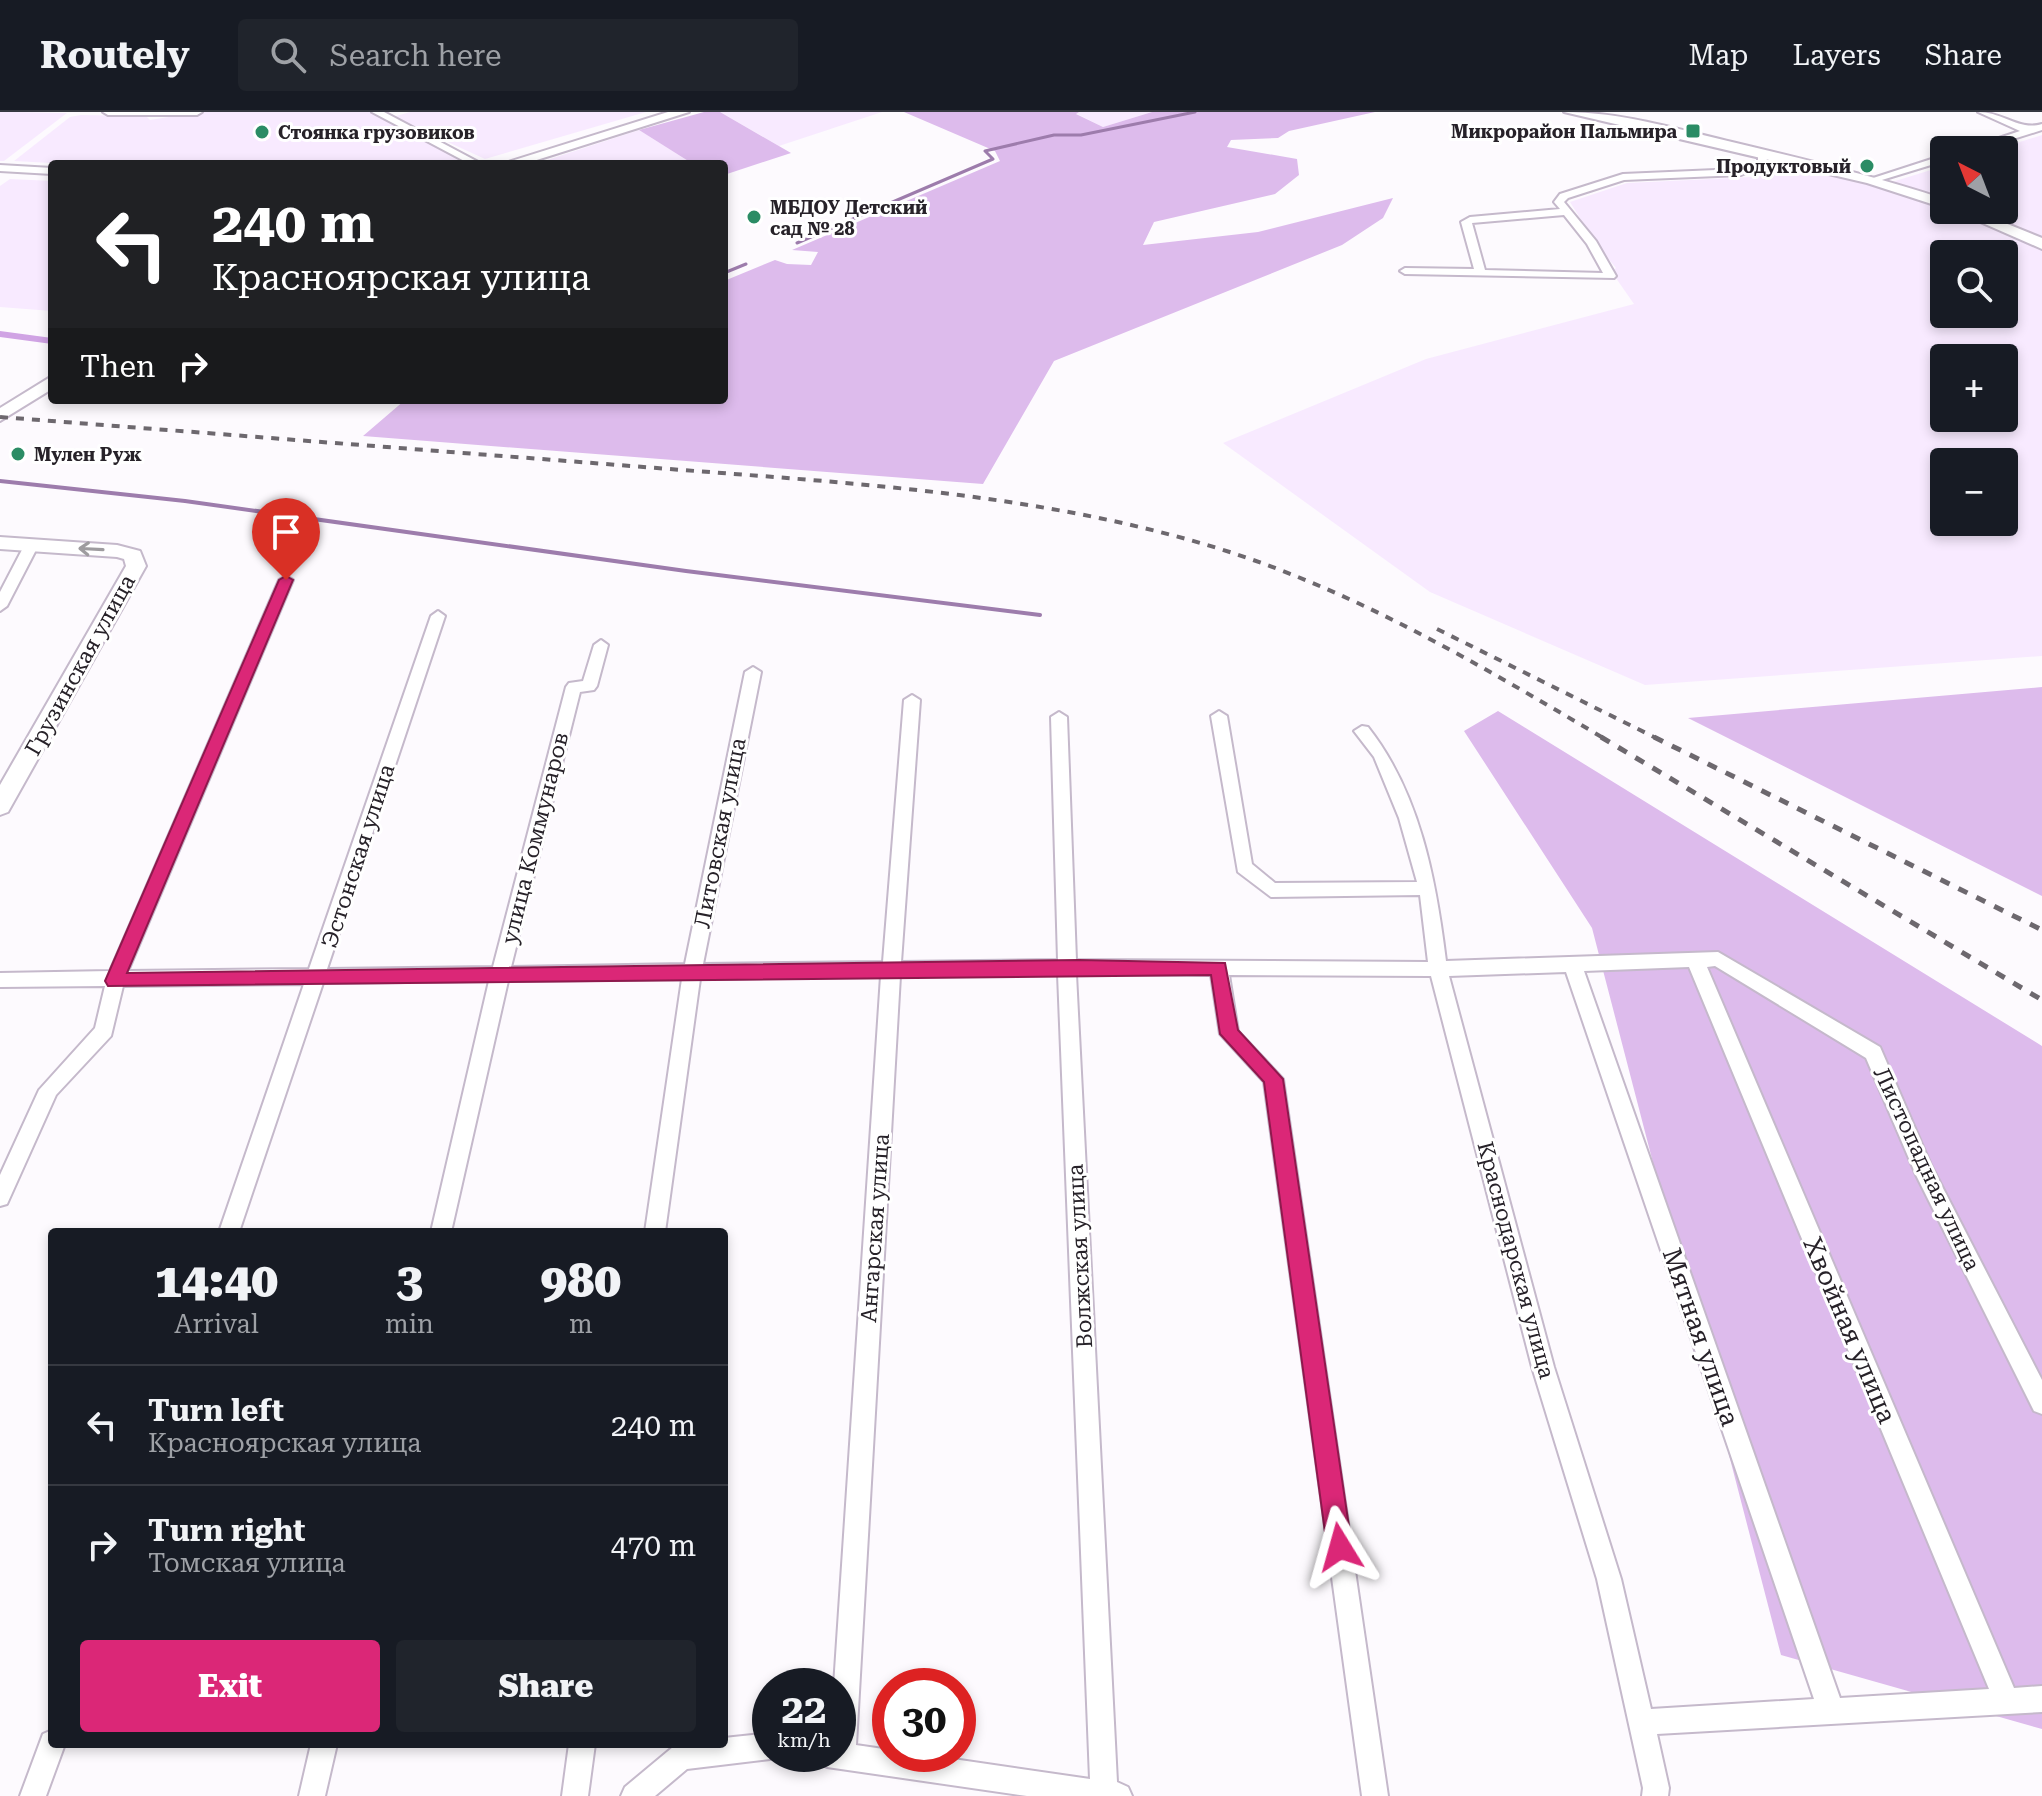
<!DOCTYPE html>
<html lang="en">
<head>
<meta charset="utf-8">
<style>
  body { margin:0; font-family:"Roboto Serif",serif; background:#20242c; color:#f1f3f6; height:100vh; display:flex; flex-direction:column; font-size:30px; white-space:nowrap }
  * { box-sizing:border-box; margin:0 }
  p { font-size:26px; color:#9ea1a6 }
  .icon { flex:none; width:44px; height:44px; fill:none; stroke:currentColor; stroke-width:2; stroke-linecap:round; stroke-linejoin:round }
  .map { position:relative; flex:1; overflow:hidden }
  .details { position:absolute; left:48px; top:1116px; width:680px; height:520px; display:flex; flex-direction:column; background:#171b24; border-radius:8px; box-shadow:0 4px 12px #0003 }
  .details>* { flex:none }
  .hud { position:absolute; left:48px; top:48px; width:680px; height:244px; border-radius:8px; box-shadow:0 4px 12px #0003; background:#202124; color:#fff; overflow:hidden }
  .needle { width:52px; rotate:318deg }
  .buttons { position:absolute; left:1930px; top:24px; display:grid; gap:16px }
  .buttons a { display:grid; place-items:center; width:88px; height:88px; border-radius:8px; background:#171b24; box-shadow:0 4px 12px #0003; font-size:40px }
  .speed { position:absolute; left:752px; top:1556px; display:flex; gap:16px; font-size:40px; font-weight:700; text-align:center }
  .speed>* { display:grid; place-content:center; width:104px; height:104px; border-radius:50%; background:#171b24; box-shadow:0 4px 12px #0003; line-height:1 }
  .speed small { font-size:20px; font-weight:400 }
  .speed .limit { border:12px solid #d22; background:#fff; color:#111 }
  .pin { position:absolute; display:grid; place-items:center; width:68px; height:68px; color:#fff; margin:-82px -34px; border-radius:50% 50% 50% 0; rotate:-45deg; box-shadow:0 0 8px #0007 }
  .pin .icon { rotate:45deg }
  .me { position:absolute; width:88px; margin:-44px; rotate:352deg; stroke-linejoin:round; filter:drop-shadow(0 0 6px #0008) }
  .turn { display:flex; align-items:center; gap:28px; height:168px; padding:0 32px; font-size:36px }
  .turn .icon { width:104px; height:104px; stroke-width:2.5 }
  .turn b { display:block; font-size:56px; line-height:68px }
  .then { display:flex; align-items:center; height:76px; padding:0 32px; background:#0003; gap:16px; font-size:30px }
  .eta { display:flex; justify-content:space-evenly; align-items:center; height:136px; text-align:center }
  .eta b { font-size:48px; font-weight:800; line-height:56px }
  .button { display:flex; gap:16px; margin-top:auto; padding:16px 32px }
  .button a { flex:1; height:92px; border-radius:8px; background:#db2777; color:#fff; font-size:32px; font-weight:800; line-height:92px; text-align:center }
  .button a+a { background:#20242c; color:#f1f3f6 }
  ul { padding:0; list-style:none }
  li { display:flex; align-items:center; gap:24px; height:120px; padding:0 32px; border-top:2px solid #363941 }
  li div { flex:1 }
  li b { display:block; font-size:30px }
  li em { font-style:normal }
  header { display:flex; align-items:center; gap:48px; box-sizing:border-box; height:112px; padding:0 40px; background:#171b24; border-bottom:2px solid #363941 }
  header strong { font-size:38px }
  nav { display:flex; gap:44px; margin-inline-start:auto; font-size:28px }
  .search { width:560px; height:72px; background:#20242c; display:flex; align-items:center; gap:20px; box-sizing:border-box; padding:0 28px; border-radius:8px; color:#9ea1a6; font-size:30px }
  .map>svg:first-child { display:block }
</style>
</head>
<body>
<header>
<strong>Routely</strong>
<div class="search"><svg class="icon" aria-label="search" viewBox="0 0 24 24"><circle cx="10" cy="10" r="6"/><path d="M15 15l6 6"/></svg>Search here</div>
<nav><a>Map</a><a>Layers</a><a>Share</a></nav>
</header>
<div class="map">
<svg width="2042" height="1684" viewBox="0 0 2042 1684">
  <rect width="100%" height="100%" fill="#fdfafe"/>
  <path fill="#f8eaff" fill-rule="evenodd" d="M0 0H13L67 1 4 49H0Z
    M199 0H371L462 49 461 52H70L14 49 70 5 81 3 146 4 150 8Z
    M410 0H646L485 47 393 5Z
    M720 0H882L779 34Z
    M1079 0H1152L1103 15 1075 1Z
    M639 18 693 52H535Z
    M2042 23V544L1645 573 1430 480 1223 331 1426 247 1634 192 1611 159 1616 156 1596 132 1570 90 1627 71 1752 65 1778 48 1879 74 1944 54V98H2004V38H1994ZM1944 142H2004V202H1944ZM1944 246H2004V306H1944ZM1944 350H2004V410H1944Z
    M10 67 52 69V199L0 195V74Z"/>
  <path fill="#ddbbec" d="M704 0H720L791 41 724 63V52H693L639 18Z
    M904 0H1079L1076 2 1103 15 1152 0H1375L1289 19 1278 26 1231 28 1227 35 1297 47 1299 63 1275 82 1154 110 1143 133 1258 120 1393 86 1383 106 1342 133 1054 249 983 372 363 324 405 288H724V169L775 148 787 152 811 153 818 140 792 138 1000 49 995 39Z
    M2042 575V784L1688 606Z
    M1498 599 2042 934V1617L1781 1543 1592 816 1464 619Z"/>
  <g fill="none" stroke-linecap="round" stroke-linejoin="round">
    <path stroke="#9d7cac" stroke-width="3" d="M797 131 993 47 985 39 1054 23H1081L1195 0
      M724 161 746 152"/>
    <path stroke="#9d7cac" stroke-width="4" d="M0 369 185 389 686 459 1040 503"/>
    <path fill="#d0a3e4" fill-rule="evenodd" d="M0 219 52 226V232L0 225Z"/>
    <g stroke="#c5b9cb" stroke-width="4">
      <path id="street" d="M103 0H202L197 3H108Z
        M372 0H384L482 52H470Z
        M1978 0C2003 0 2019 19 2042 12V18L1978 38H1963L2020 19Z
        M1763 38 1768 41 1766 52 1741 63 1624 68 1568 86 1564 90 1596 129 1616 164 1614 166 1405 162 1400 159 1405 156 1474 157 1461 110 1470 105 1560 97 1554 90 1560 82 1623 62 1739 57 1758 49V41ZM1564 103 1587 132 1603 161 1485 158 1472 111Z
        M1944 43V49L1872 71 1867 68Z
        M0 53 52 56V62L0 59Z
        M31 430 38 434 7 494 0 499V480L24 434Z
        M286 464 293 468 128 859 309 857 431 504 438 499 445 504 327 857 493 855 566 575 569 571 583 569 594 533 601 528 608 533 597 574 594 578 580 580 511 855 685 852 745 560 753 555 761 560 703 852 883 850 904 588 912 583 920 588 901 850 1058 848 1051 605 1059 600 1067 605 1076 848 1428 850 1420 783 1271 785 1238 760 1211 604 1219 599 1227 604 1252 752 1275 771 1417 770 1399 706 1374 645 1354 619 1362 614 1368 615C1420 681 1436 768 1446 849L1718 840 1880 935 1931 1053 2042 1268V1302L2034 1299 1916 1063 1866 946 1715 854 1707 855 2014 1576 2042 1574V1600L1657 1622 1669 1676 1668 1684H1642L1643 1676 1597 1467 1532 1255 1431 864 1229 863 1238 919 1283 967 1388 1684H1362L1264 970 1220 922 1211 863 1076 862 1117 1670 1128 1675 1132 1684H1027L827 1655 818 1651 814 1642H838V1574H834L881 864 700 867 665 1120H645L682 867 508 869 451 1120H431L489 869 323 871 239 1120H219L304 872 123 874 111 924 56 983 7 1092 0 1094V1063L39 978 95 916 105 874 0 875V861L110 859 279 468ZM1689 855 1989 1577 1840 1586 1584 859ZM1566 860 1814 1587 1651 1597 1621 1467 1554 1255 1449 864ZM1058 862 1090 1667 919 1642H890V1638L856 1633 900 864Z
        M52 1618V1632H65L46 1684H20L43 1622Z
        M770 1621V1642L779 1643 770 1647 687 1657 655 1684H621L625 1675 673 1635 679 1632H724V1626Z
        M311 1632H337L325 1684H299Z
        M569 1632H595L588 1684H562Z"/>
    </g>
    <g stroke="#c5b9cb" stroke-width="4">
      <path id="secondary" d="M668 0H689L524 52H502Z
        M1564 0C1621 0 1677 17 1732 30 1803 47 1874 64 1944 87V96L1867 71Z
        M1953 98H1973L2042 126V137Z
        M52 264V277L0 309V296Z
        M0 425 117 433 140 439 146 454 8 700 0 703V673L126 454 124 447 117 445 0 437Z"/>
    </g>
    <use href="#street" fill="#fff" fill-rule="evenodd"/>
    <use href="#secondary" fill="#fff" fill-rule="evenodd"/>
    <path stroke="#6d686e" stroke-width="4" stroke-dasharray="8 8" stroke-linecap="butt" d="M0 305C219 322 438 339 657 356 846 371 1034 380 1217 436 1356 479 1480 553 1605 627
      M1437 517 1658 627"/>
    <path stroke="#6d686e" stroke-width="5" stroke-dasharray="10 10" stroke-linecap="butt" d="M1601 625 2042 888
      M1654 625 2042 818"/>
  </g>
  <defs><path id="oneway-shaft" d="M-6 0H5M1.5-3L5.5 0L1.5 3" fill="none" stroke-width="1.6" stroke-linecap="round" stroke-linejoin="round" transform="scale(2)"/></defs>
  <use stroke="#9e9c9f" href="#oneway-shaft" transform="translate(91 437) rotate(-177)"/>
  <path fill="#db2777" stroke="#8e194d" stroke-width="2" d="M286 464 293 468 127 861 1079 848 1225 851 1238 918 1283 967 1352 1435 1348 1443 1340 1447 1331 1443 1327 1435 1264 970 1220 922 1211 863 108 874 105 869 279 468Z"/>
  <g fill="#2b8c65" stroke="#fff" stroke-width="3">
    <rect x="1685" y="11" width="16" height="16" rx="4"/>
    <circle cx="262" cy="20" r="8"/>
    <circle cx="1867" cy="54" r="8"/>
    <circle cx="754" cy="105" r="8"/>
    <circle cx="18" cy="342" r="8"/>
  </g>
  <g text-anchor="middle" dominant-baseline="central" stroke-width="6" stroke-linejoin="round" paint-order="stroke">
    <g font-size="18" font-weight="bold" fill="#272229" stroke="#fff" text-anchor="start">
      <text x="1677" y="19" text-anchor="end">Микрорайон Пальмира</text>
      <text x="278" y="20">Стоянка грузовиков</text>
      <text x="1851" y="54" text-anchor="end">Продуктовый</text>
      <text x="770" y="95">МБДОУ Детский<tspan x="770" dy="21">сад № 28</tspan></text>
      <text x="34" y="342">Мулен Руж</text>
    </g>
    <g font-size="22" fill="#272229" stroke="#fff">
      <text transform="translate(80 553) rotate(-61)">Грузинская улица</text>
      <text transform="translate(720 721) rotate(-79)">Литовская улица</text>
      <text transform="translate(535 726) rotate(-76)">улица Коммунаров</text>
      <text transform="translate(358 744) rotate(-72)">Эстонская улица</text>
      <text transform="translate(1927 1057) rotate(65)">Листопадная улица</text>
      <text transform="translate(875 1116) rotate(-86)">Ангарская улица</text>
      <text transform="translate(1080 1144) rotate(-93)">Волжская улица</text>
      <text transform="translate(1516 1148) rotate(75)">Краснодарская улица</text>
    </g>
    <g font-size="26" fill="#272229" stroke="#fff">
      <text transform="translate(1850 1218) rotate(67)">Хвойная улица</text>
      <text transform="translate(1701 1225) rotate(71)">Мятная улица</text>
    </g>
  </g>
</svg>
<div class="buttons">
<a><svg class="needle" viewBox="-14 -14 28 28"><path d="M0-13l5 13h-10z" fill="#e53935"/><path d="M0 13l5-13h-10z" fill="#9ea1a6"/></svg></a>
<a><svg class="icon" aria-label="search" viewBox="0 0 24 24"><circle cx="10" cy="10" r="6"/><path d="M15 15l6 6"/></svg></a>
<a>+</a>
<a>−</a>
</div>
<div class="speed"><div>22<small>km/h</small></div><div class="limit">30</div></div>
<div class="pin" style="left:286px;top:468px;background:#d93025"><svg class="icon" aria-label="arrive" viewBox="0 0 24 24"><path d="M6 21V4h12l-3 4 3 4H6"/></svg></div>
<svg class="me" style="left:1340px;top:1435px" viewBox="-20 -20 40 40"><path d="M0-17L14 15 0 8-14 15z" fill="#db2777" stroke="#fff" stroke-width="4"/></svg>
<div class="hud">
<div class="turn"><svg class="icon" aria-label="left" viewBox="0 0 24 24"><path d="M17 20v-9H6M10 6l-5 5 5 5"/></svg><div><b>240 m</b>Красноярская улица</div></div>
<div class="then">Then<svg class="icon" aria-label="right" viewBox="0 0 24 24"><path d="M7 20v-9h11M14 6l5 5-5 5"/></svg></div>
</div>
<section class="details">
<div class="eta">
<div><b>14:40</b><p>Arrival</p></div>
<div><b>3</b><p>min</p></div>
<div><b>980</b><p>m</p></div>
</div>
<ul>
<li><svg class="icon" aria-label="left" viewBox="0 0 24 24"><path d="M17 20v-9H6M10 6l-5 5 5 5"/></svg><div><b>Turn left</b><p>Красноярская улица</p></div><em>240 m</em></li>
<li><svg class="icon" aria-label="right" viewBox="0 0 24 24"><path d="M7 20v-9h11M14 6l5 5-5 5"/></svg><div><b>Turn right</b><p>Томская улица</p></div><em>470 m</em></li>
</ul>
<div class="button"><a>Exit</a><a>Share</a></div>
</section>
</div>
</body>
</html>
